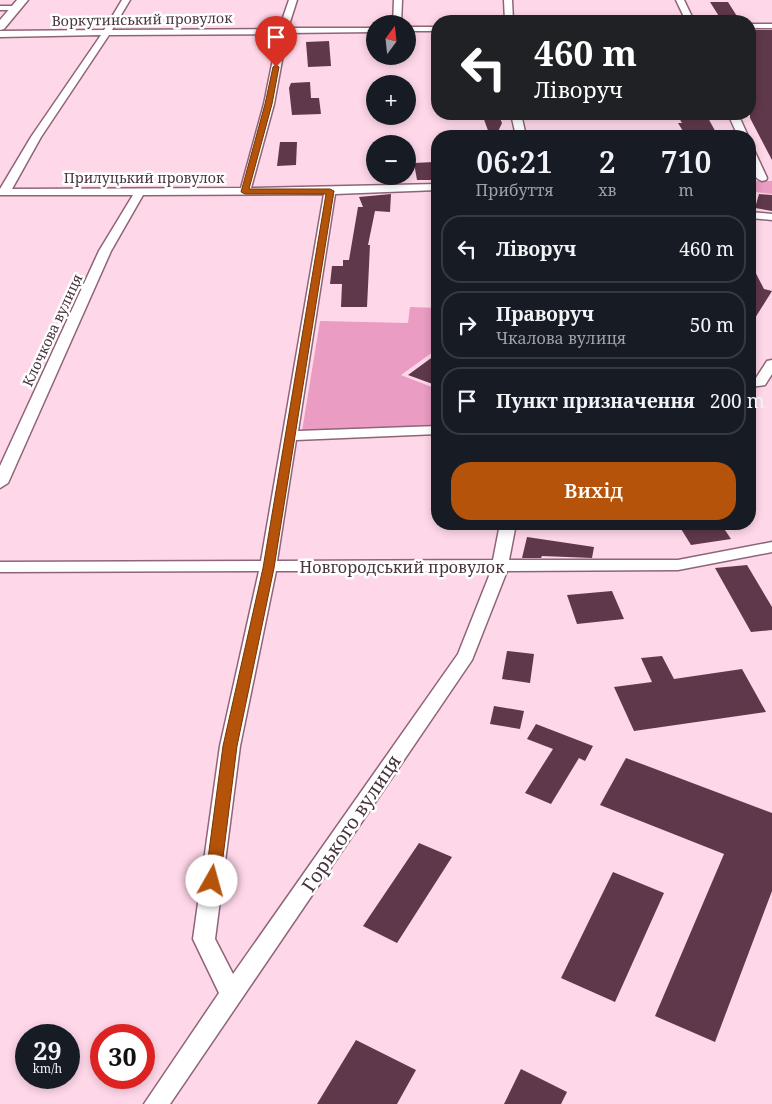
<!DOCTYPE html>
<html lang="uk">
<head>
<meta charset="utf-8">
<style>
  body { margin:0; font-family:"Noto Serif",serif; background:#242831; color:#f1f3f6; height:100vh; display:flex; flex-direction:column; font-size:19px; white-space:nowrap }
  * { box-sizing:border-box; margin:0 }
  p { font-size:16px; color:#9ea1a6 }
  .icon { flex:none; width:28px; height:28px; fill:none; stroke:currentColor; stroke-width:2; stroke-linecap:round; stroke-linejoin:round }
  .map { position:relative; flex:1; overflow:hidden }
  .panel { position:absolute; left:431px; top:130px; width:325px; height:400px; display:flex; flex-direction:column; background:#171b24; border-radius:20px; box-shadow:0 2px 8px #0003 }
  .panel>* { flex:none }
  .hud { position:absolute; left:431px; top:15px; width:325px; height:105px; border-radius:20px; box-shadow:0 2px 8px #0003; background:#202124; color:#fff; overflow:hidden }
  .needle { width:32px; rotate:15deg }
  .controls { position:absolute; left:366px; top:15px; display:grid; gap:10px }
  .controls a { display:grid; place-items:center; width:50px; height:50px; border-radius:50%; background:#171b24; box-shadow:0 2px 8px #0003; font-size:25px }
  .speed { position:absolute; left:15px; top:1024px; display:flex; gap:10px; font-size:25px; font-weight:700; text-align:center }
  .speed>* { display:grid; place-content:center; width:65px; height:65px; border-radius:50%; background:#171b24; box-shadow:0 2px 8px #0003; line-height:1 }
  .speed small { font-size:12px; font-weight:400 }
  .speed .limit { border:8px solid #d22; background:#fff; color:#111 }
  .pin { position:absolute; display:grid; place-items:center; width:42px; height:42px; color:#fff; margin:-51px -21px; border-radius:50% 50% 50% 0; rotate:-45deg; box-shadow:0 0 5px #0007 }
  .pin .icon { rotate:45deg }
  .me { position:absolute; width:55px; margin:-28px; rotate:7deg; stroke-linejoin:round; filter:drop-shadow(0 0 4px #0008) }
  .turn { display:flex; align-items:center; gap:18px; height:105px; padding:0 20px; font-size:22px }
  .turn .icon { width:65px; height:65px; stroke-width:2.5 }
  .turn b { display:block; font-size:35px; line-height:42px }
  .eta { display:flex; justify-content:space-evenly; align-items:center; height:85px; text-align:center }
  .eta b { font-size:30px; font-weight:600; line-height:35px }
  .action { display:flex; gap:10px; margin-top:auto; padding:10px 20px }
  .action a { flex:1; height:58px; border-radius:20px; background:#b45309; color:#fff; font-size:20px; font-weight:600; line-height:58px; text-align:center }
  ul { padding:0; list-style:none }
  li { display:flex; align-items:center; gap:15px; height:68px; margin:0 10px 8px; padding:0 10px; border:2px solid #363941; border-radius:20px }
  li div { flex:1 }
  li b { display:block; font-size:19px }
  li em { font-style:normal }
  .map>svg:first-child { display:block }
</style>
</head>
<body>
<div class="map">
<svg width="772" height="1104" viewBox="0 0 772 1104">
  <rect width="100%" height="100%" fill="#fed7e9"/>
  <path fill="#ea9cc2" d="M750 181H772V194L755 192 750 206Z
    M410 307 437 308V349L401 375 437 389V425L302 431 320 321 408 323Z"/>
  <path fill="#5f384b" d="M710 2H728L740 21H722Z
    M750 30H772V160L750 118V61H756L750 51Z
    M329 41 331 66 308 67 306 42Z
    M310 82 311 98H319L321 114 292 115 289 88 291 83Z
    M482 114H498L502 123 496 136H490Z
    M679 118H708L718 136H686L678 123H682Z
    M280 142H297L296 165 277 166Z
    M434 162 437 180H417L414 163Z
    M391 194 390 212 375 211 368 245H370L367 307H341L342 284H330L332 266H343V260H349L358 207H363L359 197Z
    M759 194 772 195V211L755 208Z
    M750 262 764 289 772 291 750 326Z
    M438 353V386L408 375Z
    M678 524H721L731 539 691 545Z
    M527 537 594 547 592 558 542 556 541 558H522Z
    M747 565 772 607V630L751 632 715 568Z
    M612 591 624 619 577 624 567 595Z
    M507 651 534 654 530 683 502 679Z
    M662 656 674 679 742 669 766 712 634 731 614 687 652 682 641 658Z
    M494 706 524 711 520 729 490 724Z
    M536 724 593 746 585 761 579 758 551 804 525 793 553 749 527 739Z
    M626 758 772 813V891L715 1042 655 1016 724 854 600 805Z
    M419 843 452 857 397 943 363 926Z
    M613 872 664 893 615 1002 561 978Z
    M356 1040 416 1070 397 1104H317Z
    M521 1069 567 1092 561 1104H504Z"/>
  <g fill="none" stroke-linecap="round" stroke-linejoin="round">
    <g stroke="#8f6478" stroke-width="3">
      <path id="minor" d="M122 0H130L112 30 279 29 289 0H297L288 28H375V32L287 33 274 104 251 188 438 184V190L335 194 298 431 438 426V434L296 440 277 561 493 560 500 524H516L509 560H678L772 542V552L678 570 507 571 472 660 170 1104H144L219 993 193 939 220 746 259 571 0 572V562L261 561 324 194 143 195 111 251 8 483 0 488V466L99 251 133 195H0V189L31 137 101 35 0 37V31L104 30ZM278 34 264 104 241 188 12 189 41 137 109 35ZM276 571H491L458 654 233 974 215 939 240 746Z
        M394 0H402L401 24H393Z
        M504 0H512L513 21H505Z
        M676 0H684L694 21H686Z
        M0 6H16L20 8 16 10H0Z
        M750 24H772V28H750Z
        M408 27H438V31H408Z
        M511 114H521L526 136H516Z
        M728 114H738L748 136H738Z
        M750 149 755 152 767 178 766 180 762 181C750 177 750 160 750 149Z
        M750 212 772 214V220L750 218Z
        M772 360V374L765 385 750 387V379L756 378 767 361Z"/>
    </g>
    <g stroke="#8f6478" stroke-width="3">
      <path id="secondary" d="M17 0H28L4 29 0 30V20Z"/>
    </g>
    <use href="#minor" fill="#fff" fill-rule="evenodd"/>
    <use href="#secondary" fill="#fff" fill-rule="evenodd"/>
  </g>
  <path fill="#b45309" stroke="#753606" d="M276 65 279 67 272 104 249 189H330L334 191 274 568 237 746 220 881 217 886 212 887 207 886 205 881 223 746 263 568 326 194H245L241 192 265 104 273 67Z"/>
  <g text-anchor="middle" dominant-baseline="central" stroke-width="5" stroke-linejoin="round" paint-order="stroke">
    <g font-size="14" fill="#49353e" stroke="#fff">
      <text transform="translate(142 19) rotate(-1)">Воркутинський провулок</text>
      <text x="144" y="177">Прилуцький провулок</text>
      <text transform="translate(52 330) rotate(-65)">Клочкова вулиця</text>
    </g>
    <g font-size="16" fill="#49353e" stroke="#fff">
      <text x="402" y="567">Новгородський провулок</text>
    </g>
    <g font-size="19" fill="#49353e" stroke="#fff">
      <text transform="translate(351 823) rotate(-56)">Горького вулиця</text>
    </g>
  </g>
</svg>
<div class="controls">
<a><svg class="needle" viewBox="-14 -14 28 28"><path d="M0-13l5 13h-10z" fill="#e53935"/><path d="M0 13l5-13h-10z" fill="#9ea1a6"/></svg></a>
<a>+</a>
<a>−</a>
</div>
<div class="speed"><div>29<small>km/h</small></div><div class="limit">30</div></div>
<div class="pin" style="left:276px;top:67px;background:#d93025"><svg class="icon" aria-label="arrive" viewBox="0 0 24 24"><path d="M6 21V4h12l-3 4 3 4H6"/></svg></div>
<svg class="me" style="left:212px;top:881px" viewBox="-20 -20 40 40"><circle r="19" fill="#fff"/><path d="M0-13L10 11 0 6-10 11z" fill="#b45309"/></svg>
<div class="hud">
<div class="turn"><svg class="icon" aria-label="left" viewBox="0 0 24 24"><path d="M17 20v-9H6M10 6l-5 5 5 5"/></svg><div><b>460 m</b>Ліворуч</div></div>
</div>
<section class="panel">
<div class="eta">
<div><b>06:21</b><p>Прибуття</p></div>
<div><b>2</b><p>хв</p></div>
<div><b>710</b><p>m</p></div>
</div>
<ul>
<li><svg class="icon" aria-label="left" viewBox="0 0 24 24"><path d="M17 20v-9H6M10 6l-5 5 5 5"/></svg><div><b>Ліворуч</b></div><em>460 m</em></li>
<li><svg class="icon" aria-label="right" viewBox="0 0 24 24"><path d="M7 20v-9h11M14 6l5 5-5 5"/></svg><div><b>Праворуч</b><p>Чкалова вулиця</p></div><em>50 m</em></li>
<li><svg class="icon" aria-label="arrive" viewBox="0 0 24 24"><path d="M6 21V4h12l-3 4 3 4H6"/></svg><div><b>Пункт призначення</b></div><em>200 m</em></li>
</ul>
<div class="action"><a>Вихід</a></div>
</section>
</div>
</body>
</html>
